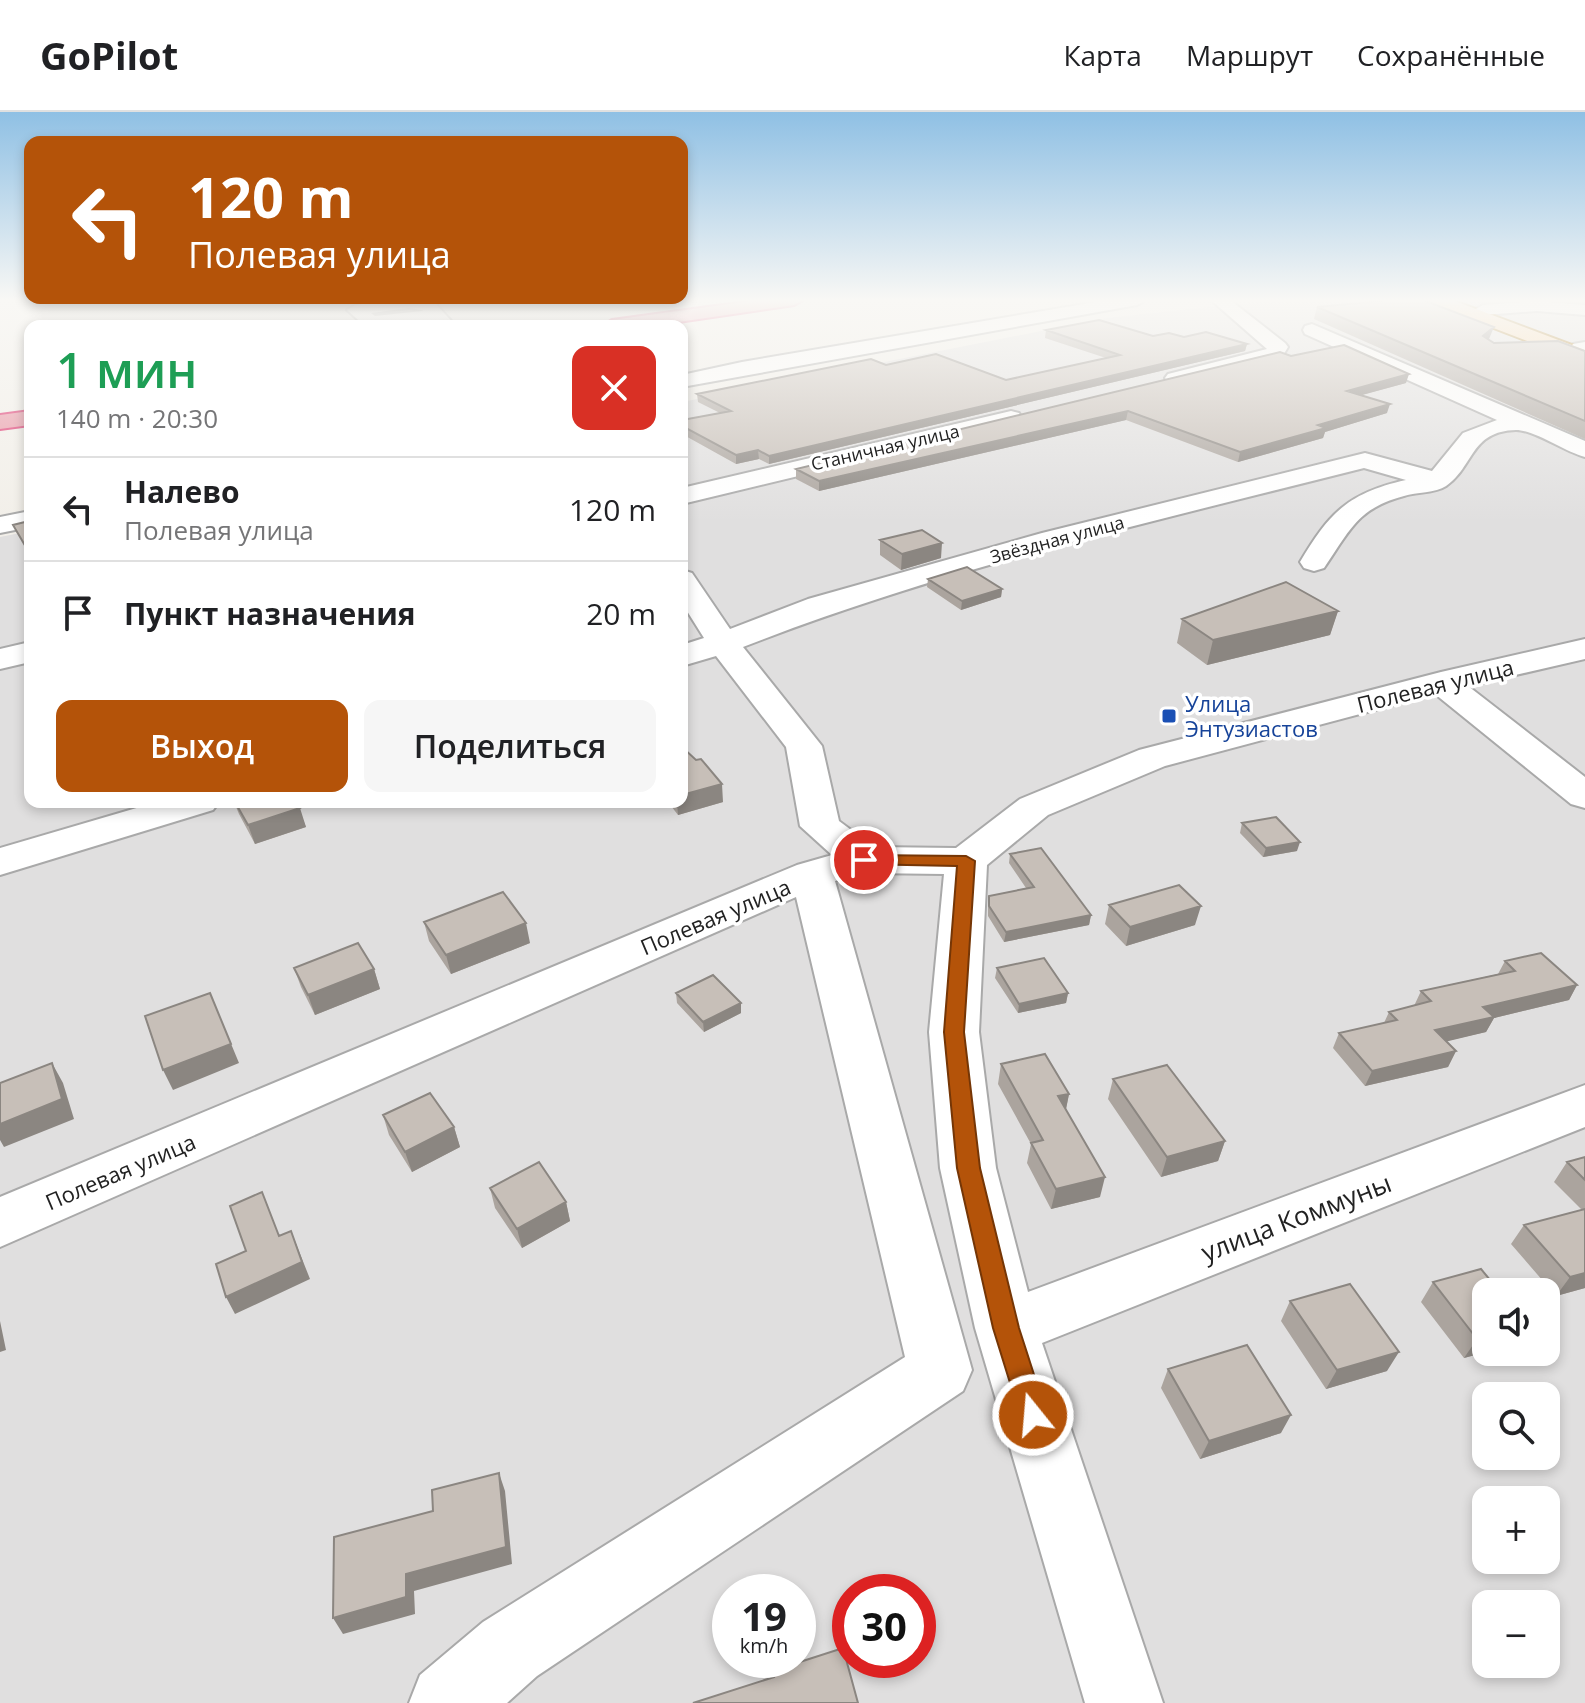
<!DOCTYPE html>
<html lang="ru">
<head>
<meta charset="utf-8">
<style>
  body { margin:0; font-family:"Open Sans",sans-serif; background:#f6f6f6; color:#202124; height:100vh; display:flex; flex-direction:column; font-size:30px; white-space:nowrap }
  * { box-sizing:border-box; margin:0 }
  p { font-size:26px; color:#757577 }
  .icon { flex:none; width:44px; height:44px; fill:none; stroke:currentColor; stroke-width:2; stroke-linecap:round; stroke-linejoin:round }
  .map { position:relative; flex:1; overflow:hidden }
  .panel { position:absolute; left:24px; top:208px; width:664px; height:488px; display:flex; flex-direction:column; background:#fff; border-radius:16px; box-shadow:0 4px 12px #0003 }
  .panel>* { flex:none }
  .top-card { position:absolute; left:24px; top:24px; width:664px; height:168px; border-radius:16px; box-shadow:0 4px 12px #0003; background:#b45309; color:#fff; overflow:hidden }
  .tools { position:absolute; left:1472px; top:1166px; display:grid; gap:16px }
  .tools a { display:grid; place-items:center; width:88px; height:88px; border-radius:16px; background:#fff; box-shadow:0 4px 12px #0003; font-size:40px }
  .speed { position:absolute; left:712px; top:1462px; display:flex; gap:16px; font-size:40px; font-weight:700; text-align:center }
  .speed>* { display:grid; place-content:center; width:104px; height:104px; border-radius:50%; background:#fff; box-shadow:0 4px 12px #0003; line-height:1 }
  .speed small { font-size:20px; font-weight:400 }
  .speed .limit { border:12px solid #d22; background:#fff; color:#111 }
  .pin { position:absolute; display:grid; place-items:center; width:68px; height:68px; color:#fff; margin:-34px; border:4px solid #fff; border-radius:50%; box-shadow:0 2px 8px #0007 }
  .me { position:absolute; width:88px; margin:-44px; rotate:343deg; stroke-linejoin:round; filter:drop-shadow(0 0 6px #0008) }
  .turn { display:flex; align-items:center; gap:28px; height:168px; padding:0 32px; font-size:36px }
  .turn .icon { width:104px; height:104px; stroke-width:2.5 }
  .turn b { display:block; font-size:56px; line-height:68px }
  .round { display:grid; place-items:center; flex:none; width:84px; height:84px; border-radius:16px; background:#f6f6f6 }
  .headline { display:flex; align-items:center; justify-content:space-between; height:136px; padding:0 32px }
  h1 { font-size:48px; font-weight:600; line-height:60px; color:#1e9e55 }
  .primary-button { display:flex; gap:16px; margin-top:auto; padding:16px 32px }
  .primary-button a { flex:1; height:92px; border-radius:16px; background:#b45309; color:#fff; font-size:32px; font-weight:600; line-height:92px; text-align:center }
  .primary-button a+a { background:#f6f6f6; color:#202124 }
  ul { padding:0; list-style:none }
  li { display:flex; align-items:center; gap:24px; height:104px; padding:0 32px; border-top:2px solid #e0e0e0 }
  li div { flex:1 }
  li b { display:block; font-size:30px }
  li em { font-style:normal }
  header { display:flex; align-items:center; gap:48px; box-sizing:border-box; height:112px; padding:0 40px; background:#fff; border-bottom:2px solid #e0e0e0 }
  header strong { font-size:38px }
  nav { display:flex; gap:44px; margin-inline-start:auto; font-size:28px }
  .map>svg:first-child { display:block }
</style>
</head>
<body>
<header>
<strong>GoPilot</strong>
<nav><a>Карта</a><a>Маршрут</a><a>Сохранённые</a></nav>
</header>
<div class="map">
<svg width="1585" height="1591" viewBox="0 0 1585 1591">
  <rect width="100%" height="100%" fill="#f2efe9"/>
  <path fill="#e0dfdf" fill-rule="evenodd" d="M1274 188H1585V1591H0V425L30 419V690H682V290L1107 206ZM1486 1180H1546V1240H1486ZM1486 1284H1546V1344H1486ZM1486 1388H1546V1448H1486ZM730 1480H798V1548H730ZM850 1480H918V1548H850ZM1486 1492H1546V1552H1486Z"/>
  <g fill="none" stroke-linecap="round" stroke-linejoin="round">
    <g stroke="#a9a9a9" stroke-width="4">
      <path id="minor" d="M393 188 433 189 456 214H428L420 209 365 214 347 198 356 193ZM409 196 422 198 423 199 375 204 371 201Z
        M1108 188H1146L1137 193 682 275V263L742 250Z
        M1211 188H1230L1285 231 1288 235 1282 245 1182 270H1168L1165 266 1168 262 1267 237Z
        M1537 189 1585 193V203L1537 199 1483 203 1474 198 1483 193Z
        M1312 212 1585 329V345C1565 340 1535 318 1516 318 1470 319 1474 355 1446 374 1436 381 1416 380 1404 384 1357 396 1349 420 1324 456L1314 459 1304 456 1300 450C1329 401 1348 381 1406 368L1364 356C1156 409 944 456 743 535L822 634 839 709 874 735 956 736 1020 687 1139 638 1441 560 1585 527V547L1468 574 1585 665V696L1571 692 1435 582 1165 654 1048 703 987 753 979 920 996 1056 1028 1180 1585 973V1015L1042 1231 1163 1591H1085L975 1216 940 1056 929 920 944 762 865 761 835 769 972 1258 963 1279 537 1564 507 1591H409L420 1563 483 1510 905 1245 796 785 0 1135V1085L797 753 832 743 800 714 786 635 716 544 682 554V533L704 526 682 491V458L692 461 730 517 808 487 1042 421 1365 341 1432 359 1463 321 1497 308 1305 222 1303 218 1305 214Z
        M1585 230V242L1573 240 1570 236 1573 232Z
        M1011 299 1019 301 1022 306 1019 311 682 392V376Z
        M30 399V415L0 421V405Z
        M30 530V550L0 557V537Z
        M157 690H219L213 698 0 763V736Z"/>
    </g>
    <g stroke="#a06b00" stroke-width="4">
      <path id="major" d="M1428 188H1452L1585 238V251L1431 192Z"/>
    </g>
    <g stroke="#dc2a67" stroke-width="4">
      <path id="highway" d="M759 188H803L794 193 651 214H603L612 208Z
        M30 299V313L0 317V303Z"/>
    </g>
    <use href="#minor" fill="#fff" fill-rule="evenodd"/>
    <use href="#major" fill="#fcd6a4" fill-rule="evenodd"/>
    <use href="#highway" fill="#e892a2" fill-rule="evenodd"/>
  </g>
  <path fill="#aba49e" d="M1558 188H1585V190Z
    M1317 195 1489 228 1494 231 1585 239V327L1314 207Z
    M1046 218 1184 225 1247 232 1245 239 769 352 759 347 736 352 682 322V308L720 301 698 290 697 282 886 253 1006 268 1106 246 1045 226Z
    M1291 244 1406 271 1361 283 1387 301 1325 320 1323 326 1238 350 1126 308 819 379 796 367V357Z
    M880 428 941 446 901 458 880 443Z
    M928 467 1002 477 1001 485 961 498 927 475Z
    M1338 499 1330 523 1207 553 1177 531 1182 507Z
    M234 690H296L306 715 255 732 239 702Z
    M668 690H723L678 703Z
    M1242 711 1297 739 1263 745 1240 721Z
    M1010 742 1091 803 1089 813 1004 830 988 804V793L989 784 1026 776 1009 751Z
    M1109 793 1195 813 1126 834 1105 812Z
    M424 810 530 831 451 862 429 829Z
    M1505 849 1577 873 1569 888 1494 906 1486 920 1446 929 1456 939 1448 955 1365 974 1333 936 1339 921 1384 911 1389 900 1414 894 1421 879 1498 862Z
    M294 856 374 857 380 877 315 903 301 875Z
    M997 856 1068 881 1066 891 1018 901 995 866Z
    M676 881 741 891V901L704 920 677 891Z
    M1001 952 1069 982 1066 997 1100 1085 1051 1097 1027 1051 1031 1032 998 972Z
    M1113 967 1225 1029 1218 1049 1161 1065 1108 987Z
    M383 1003 454 1015 460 1035 412 1060 389 1023Z
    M1585 1045V1176L1556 1184 1511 1132 1524 1113 1582 1098 1554 1070 1567 1050Z
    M490 1076 566 1090 570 1109 522 1136 495 1096Z
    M1433 1170 1486 1180V1240L1464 1246 1421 1190Z
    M1290 1189 1387 1259 1326 1277 1281 1209Z
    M1168 1257 1281 1321 1200 1347 1161 1276Z"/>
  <path fill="#8b8681" d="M1494 215 1489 227 1478 237 1483 224Z
    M1247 232 1245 239 769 352V344Z
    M1409 262 1406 271 1344 288 1347 279Z
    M1390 292 1387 301 1325 320 1323 326 1238 350 1240 340 1318 313Z
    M1128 299 1126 308 819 379V369Z
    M758 338 759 347 736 352V343Z
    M942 431 941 446 901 458 902 442Z
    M1002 477 1001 485 961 498 962 489Z
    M1338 499 1330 523 1207 553 1213 528Z
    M722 672 723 690 678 703 677 690H682V683Z
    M300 696 306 715 255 732 248 713Z
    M1300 730 1297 739 1263 745 1266 736Z
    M1201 794 1195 813 1126 834 1130 815Z
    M1091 803 1089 813 1004 830 1006 820Z
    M526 811 530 831 451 862 446 843Z
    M374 857 380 877 315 903 308 883Z
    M1577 873 1569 888 1494 906 1486 920 1428 934 1435 918 1483 895Z
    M210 881 239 951 173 978 163 958Z
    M1068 881 1066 891 1018 901 1019 892Z
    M741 891V901L704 920 703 910Z
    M1456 939 1448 955 1365 974 1372 959Z
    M52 951 63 971 74 1007 4 1035 0 1028V1012Z
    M1069 982 1065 1002 1058 984Z
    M454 1015 460 1035 412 1060 405 1040Z
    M1225 1029 1218 1049 1161 1065 1167 1045Z
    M1105 1065 1100 1085 1051 1097 1056 1077Z
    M566 1090 570 1109 522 1136 517 1117Z
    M291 1119 310 1167 235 1202 226 1185Z
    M1585 1161V1176L1556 1184 1570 1165Z
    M0 1209 6 1238 0 1240Z
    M1486 1225V1240L1464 1246 1477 1227Z
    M1399 1240 1387 1259 1326 1277 1337 1258Z
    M1291 1303 1281 1321 1200 1347 1209 1329Z
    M499 1361 505 1379 512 1452 414 1479 415 1502 343 1522 333 1506 406 1462Z"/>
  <path fill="#c7bfb8" stroke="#8b8681" stroke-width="2" d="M1390 188H1423L1494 215 1483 224 1494 231 1558 229 1585 239V309L1317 195Z
    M1099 208 1153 224 1169 221 1184 225 1206 220 1247 232 769 344 758 338 736 343 682 314V308L731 299 697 282 871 247 886 253 936 242 1006 268 1120 243 1046 218Z
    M1344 233 1409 262 1347 279 1390 292 1318 313 1326 316 1240 340 1128 299 819 369 796 357 1280 240 1291 244Z
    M30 395V442L13 413 29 409Z
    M922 418 942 431 902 442 880 428Z
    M967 455 1002 477 962 489 928 467Z
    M1286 470 1338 499 1213 528 1182 507Z
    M682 635 696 648 701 647 722 672 682 683Z
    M235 690H296L300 696 248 713Z
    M1276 705 1300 730 1266 736 1242 711Z
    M1041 736 1091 803 1006 820 989 794V784L1034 775 1010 742Z
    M1179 773 1201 794 1130 815 1109 793Z
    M503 780 526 811 446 843 424 810Z
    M358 831 374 857 308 883 294 856Z
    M1541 841 1577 873 1483 895 1494 905 1435 918 1456 939 1372 959 1339 921 1397 908 1389 900 1431 889 1421 879 1515 859 1505 849Z
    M1044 846 1068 881 1019 892 997 856Z
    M713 863 741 891 703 910 676 881Z
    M210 881 231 932 163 958 145 904Z
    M1045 942 1069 982 1058 984 1105 1065 1056 1077 1031 1031 1043 1028 1001 952Z
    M52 951 62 987 0 1012V971Z
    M1167 953 1225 1029 1167 1045 1113 967Z
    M430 981 454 1015 405 1040 383 1003Z
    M1585 1045V1068L1567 1050Z
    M539 1050 566 1090 517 1117 490 1076Z
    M262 1080 279 1124 291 1119 302 1150 226 1185 216 1152 246 1139 230 1094Z
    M1585 1097V1161L1570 1165 1524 1113Z
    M1481 1157 1500 1180H1486V1225L1477 1227 1433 1170Z
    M1350 1172 1399 1240 1337 1258 1290 1189Z
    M1247 1233 1291 1303 1209 1329 1168 1257Z
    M499 1361 506 1435 406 1462V1485L333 1506 334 1425 433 1399 432 1378Z
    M843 1536 858 1591H693L774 1565 772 1559Z"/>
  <linearGradient id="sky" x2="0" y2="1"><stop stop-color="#8fc0e4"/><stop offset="0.46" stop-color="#f9f8f5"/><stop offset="1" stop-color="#f9f8f5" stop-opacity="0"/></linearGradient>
  <rect width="1585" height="410" fill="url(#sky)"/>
  <path fill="#b45309" stroke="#753606" stroke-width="2" d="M864 743 966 744 975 749 964 920 980 1056 1019 1216 1047 1303 1043 1312 1033 1316 1024 1312 1020 1303 993 1216 957 1056 944 920 957 754 857 752 855 748 857 744Z"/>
  <rect fill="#1a4fb4" stroke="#fff" stroke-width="3" x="1161" y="596" width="16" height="16" rx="4"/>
  <g text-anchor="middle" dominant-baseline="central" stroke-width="7" stroke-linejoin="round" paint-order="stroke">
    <g font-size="18" fill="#222" stroke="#fff">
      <text transform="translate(885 335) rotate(-13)">Станичная улица</text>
      <text transform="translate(1057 427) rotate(-15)">Звёздная улица</text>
    </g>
    <g font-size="22" fill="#222" stroke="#fff">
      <text transform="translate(1435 573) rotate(-14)">Полевая улица</text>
      <text transform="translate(715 804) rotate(-23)">Полевая улица</text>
      <text transform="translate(120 1059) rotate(-23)">Полевая улица</text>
    </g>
    <g font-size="22" fill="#164399" stroke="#fff" text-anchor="start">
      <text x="1185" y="591">Улица<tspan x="1185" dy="25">Энтузиастов</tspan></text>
    </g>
    <g font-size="26" fill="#222" stroke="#fff">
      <text transform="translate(1296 1105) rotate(-21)">улица Коммуны</text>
    </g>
  </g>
</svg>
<div class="tools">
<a><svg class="icon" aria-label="sound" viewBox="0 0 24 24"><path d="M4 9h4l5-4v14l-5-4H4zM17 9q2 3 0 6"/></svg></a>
<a><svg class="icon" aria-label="search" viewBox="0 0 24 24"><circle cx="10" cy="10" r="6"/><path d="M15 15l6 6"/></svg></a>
<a>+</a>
<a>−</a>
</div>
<div class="speed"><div>19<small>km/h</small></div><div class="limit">30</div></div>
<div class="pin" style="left:864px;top:748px;background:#d93025"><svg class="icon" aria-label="arrive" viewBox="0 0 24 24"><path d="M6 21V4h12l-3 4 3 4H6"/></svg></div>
<svg class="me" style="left:1033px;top:1303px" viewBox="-20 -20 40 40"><circle r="17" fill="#b45309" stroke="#fff" stroke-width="3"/><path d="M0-11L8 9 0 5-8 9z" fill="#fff"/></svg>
<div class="top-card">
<div class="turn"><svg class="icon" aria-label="left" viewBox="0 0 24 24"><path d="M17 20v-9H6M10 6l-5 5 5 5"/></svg><div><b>120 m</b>Полевая улица</div></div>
</div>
<section class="panel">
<div class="headline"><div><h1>1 мин</h1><p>140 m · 20:30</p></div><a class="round" style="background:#d93025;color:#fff"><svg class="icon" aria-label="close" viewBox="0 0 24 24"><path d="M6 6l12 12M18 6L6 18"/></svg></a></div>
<ul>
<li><svg class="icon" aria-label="left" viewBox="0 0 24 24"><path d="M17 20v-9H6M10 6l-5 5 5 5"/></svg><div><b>Налево</b><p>Полевая улица</p></div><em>120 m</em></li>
<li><svg class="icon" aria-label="arrive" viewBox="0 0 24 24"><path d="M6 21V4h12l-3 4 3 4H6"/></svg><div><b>Пункт назначения</b></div><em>20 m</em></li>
</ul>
<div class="primary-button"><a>Выход</a><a>Поделиться</a></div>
</section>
</div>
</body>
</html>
